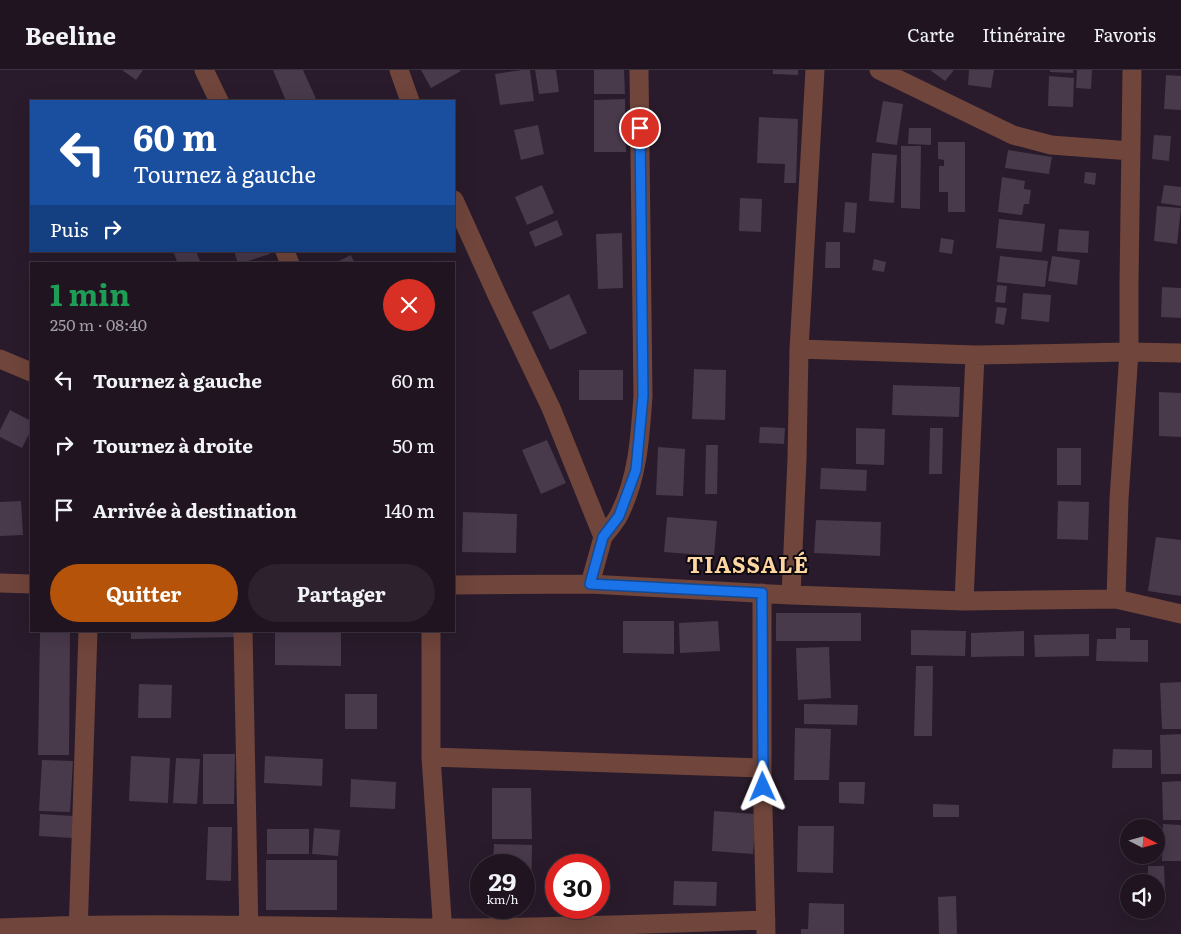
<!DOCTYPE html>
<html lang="fr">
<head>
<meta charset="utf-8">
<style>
  body { margin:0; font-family:Literata,serif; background:#2c212d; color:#f1f3f6; height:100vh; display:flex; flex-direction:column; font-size:19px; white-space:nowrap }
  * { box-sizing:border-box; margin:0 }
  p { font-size:16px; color:#a19ea5 }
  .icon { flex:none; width:28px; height:28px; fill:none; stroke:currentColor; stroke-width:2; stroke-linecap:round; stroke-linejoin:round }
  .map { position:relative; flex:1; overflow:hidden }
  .drawer { position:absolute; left:30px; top:192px; width:425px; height:370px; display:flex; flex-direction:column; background:#1f1420; border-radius:0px; box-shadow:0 5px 20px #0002,0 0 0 1px #3c333e }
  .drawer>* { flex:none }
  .hud { position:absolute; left:30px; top:30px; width:425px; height:152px; border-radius:0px; box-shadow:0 5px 20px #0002,0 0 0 1px #3c333e; background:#1a4fa0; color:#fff; overflow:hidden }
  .needle { width:32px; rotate:96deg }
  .controls { position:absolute; left:1120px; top:749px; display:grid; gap:10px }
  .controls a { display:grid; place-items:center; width:45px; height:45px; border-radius:50%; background:#1f1420; box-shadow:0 5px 20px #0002,0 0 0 1px #3c333e; font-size:25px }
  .speed { position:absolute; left:470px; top:784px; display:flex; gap:10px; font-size:25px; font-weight:700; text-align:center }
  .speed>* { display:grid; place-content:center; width:65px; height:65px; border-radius:50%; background:#1f1420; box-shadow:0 5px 20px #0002,0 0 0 1px #3c333e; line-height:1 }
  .speed small { font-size:12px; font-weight:400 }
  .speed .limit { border:8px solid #d22; background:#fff; color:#111 }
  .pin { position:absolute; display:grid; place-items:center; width:42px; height:42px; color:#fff; margin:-21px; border:2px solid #fff; border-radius:50%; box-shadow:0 1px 5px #0007 }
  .me { position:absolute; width:55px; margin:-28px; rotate:359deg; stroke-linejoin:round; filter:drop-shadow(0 0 4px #0008) }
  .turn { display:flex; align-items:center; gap:18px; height:105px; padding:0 20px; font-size:22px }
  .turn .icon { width:65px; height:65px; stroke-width:2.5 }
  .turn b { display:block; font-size:35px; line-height:42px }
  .then { display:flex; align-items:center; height:48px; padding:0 20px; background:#0003; gap:10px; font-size:19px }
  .round { display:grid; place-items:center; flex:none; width:52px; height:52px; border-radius:26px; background:#2c212d }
  .summary { display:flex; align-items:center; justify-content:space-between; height:85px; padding:0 20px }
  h1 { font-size:30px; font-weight:700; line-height:38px; color:#1e9e55 }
  .button { display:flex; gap:10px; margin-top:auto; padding:10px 20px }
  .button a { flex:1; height:58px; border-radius:30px; background:#b45309; color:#fff; font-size:20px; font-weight:700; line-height:58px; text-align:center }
  .button a+a { background:#2c212d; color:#f1f3f6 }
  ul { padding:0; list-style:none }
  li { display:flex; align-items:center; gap:15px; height:65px; padding:0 20px }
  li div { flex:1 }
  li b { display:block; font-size:19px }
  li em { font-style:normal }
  header { display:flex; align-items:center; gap:30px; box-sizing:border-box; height:70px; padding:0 25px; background:#1f1420; border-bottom:1px solid #3c333e }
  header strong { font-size:24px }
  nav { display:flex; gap:28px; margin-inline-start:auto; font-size:18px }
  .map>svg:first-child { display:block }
</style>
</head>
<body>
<header>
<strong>Beeline</strong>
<nav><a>Carte</a><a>Itinéraire</a><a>Favoris</a></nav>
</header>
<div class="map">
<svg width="1181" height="864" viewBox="0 0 1181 864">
  <rect width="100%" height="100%" fill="#291b2b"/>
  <path fill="#48394b" d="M122 0H143L136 10Z
    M273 0H303L317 31H286Z
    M421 0H460L461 1 431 18Z
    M522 0H530L534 31 500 35 495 4Z
    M535 0H556L559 22 539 24Z
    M594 0H624L625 24H594Z
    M773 0H798V5L773 4Z
    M930 0H954L945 11Z
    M969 0H994L991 18 968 15Z
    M1050 0H1073V3L1050 2Z
    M1077 0H1092L1091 19 1076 18Z
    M1166 5 1181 6V40L1164 39Z
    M1049 6 1074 8 1073 37 1048 36Z
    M625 29 626 82H594V30Z
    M883 31 903 34 897 75 876 72Z
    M759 47 798 49 796 113H784L785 94 757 93Z
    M538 55 544 84 521 90 514 60Z
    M909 58H931V75L908 74Z
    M1154 65 1171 66 1169 91 1152 89Z
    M938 72H965V142H948V122H939V96H944V90L938 89Z
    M901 76H921L920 139 901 138Z
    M1008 80 1052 87 1049 104 1005 98Z
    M872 83 897 85 894 133 869 131Z
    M1085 102 1096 103 1095 115 1084 113Z
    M1002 107 1025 111 1024 119 1031 120 1029 134H1024L1022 145 998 142Z
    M542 115 554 143 527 155 515 127Z
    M1164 115 1181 117V136L1161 133Z
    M740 128 762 129 761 162 739 161Z
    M845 132 857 133 855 163 843 162Z
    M1157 136 1181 138 1177 174 1154 171Z
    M999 149 1045 154 1042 182 996 178Z
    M557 150 563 165 535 177 529 162Z
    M1059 159 1089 161 1088 183 1057 181Z
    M622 163 623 218 598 219 596 164Z
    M941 168 954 170 952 184 939 182Z
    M826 172H840V198H825Z
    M173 181H196L201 194H178Z
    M234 181H269L270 184 238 194Z
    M351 185 355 194H333Z
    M1000 186 1048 191 1045 217 997 212Z
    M1052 186 1080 190 1077 215 1048 211Z
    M874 189 886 192 884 202 872 200Z
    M997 215 1007 216 1005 233 995 232Z
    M1162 217 1181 218V248L1161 247Z
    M1023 223 1051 225 1049 252 1021 249Z
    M569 224 587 263 550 280 532 242Z
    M997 237 1007 238 1004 255 995 253Z
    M694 299 726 300 725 350 692 349Z
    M579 300H623V330H579Z
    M893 315 960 317 959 347 892 345Z
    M1159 322 1181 323V367L1159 366Z
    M10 340 31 351V360L22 378 0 367V360Z
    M760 357 785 358 784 374 759 373Z
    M856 358 885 359 884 395 856 394Z
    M930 358H943L942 404H929Z
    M547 370 566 413 541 424 522 380Z
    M706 375H718L717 424H705Z
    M658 377 685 379 683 426 656 425Z
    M1057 378H1081V415H1057Z
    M821 398 867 400 866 421 820 419Z
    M21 431 23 465 0 466V432Z
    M1058 431 1089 432 1088 470 1057 469Z
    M463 442 517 444 516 483 462 482Z
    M667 447 717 451 714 486 664 482Z
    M816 450 881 452 880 486 814 483Z
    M1156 467 1181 470V526L1148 521Z
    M776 543H861V571H776Z
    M623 551H674V584L623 583Z
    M718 551 720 581 680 583 679 553Z
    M1116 558H1130V570H1148V592L1096 591 1097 569H1116Z
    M911 560 966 561 965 586 911 585Z
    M40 561H70L69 685H38Z
    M131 561H237V567L131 569Z
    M275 561H341V596L275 595Z
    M1024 561V586L971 587V563Z
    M1089 564V586L1035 587 1034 565Z
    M829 577 831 628 798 630 796 578Z
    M916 596H933L932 666H914Z
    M1181 612V659H1162L1160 613Z
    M139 614 172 615 171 648H138Z
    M345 624H377V659H345Z
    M804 634 858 635 857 655 804 654Z
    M795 658 831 659 829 710H794Z
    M1181 664V704H1161L1160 665Z
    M1113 679 1152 680V698H1112Z
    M203 684H235L234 734H203Z
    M131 686 170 688 168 733 129 731Z
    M265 686 323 689 322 716 264 713Z
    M176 688 200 689 197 734 173 733Z
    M42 690 73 691 70 742 39 741Z
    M351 709 396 712 395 739 350 737Z
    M1181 711V750H1163L1162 712Z
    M839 712H865L864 734 839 733Z
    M492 718H531L532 769H492Z
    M933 734 959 735V747H933Z
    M714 741 756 744 753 784 712 781Z
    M40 744 73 746 72 768 39 766Z
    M1163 754 1181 755V791H1162Z
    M798 756H834L833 803 797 802Z
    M208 757H232L231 811 206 810Z
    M314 758 340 760 338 786 312 784Z
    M267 759H309V784H267Z
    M494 774 532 775 531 829H524V795H493Z
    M266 790H337V840H266Z
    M1148 796H1164L1165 822 1156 823V812H1151V807H1148Z
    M674 811 717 812 716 836 673 835Z
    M956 826 957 864H939L938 827Z
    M809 833 844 834V864H801V859H808Z"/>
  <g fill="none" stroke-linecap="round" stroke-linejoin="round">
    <path stroke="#70453b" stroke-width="19" d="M204 0 219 31
      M399 0 410 31
      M879 0 1013 65 1051 75 1131 81
      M454 130 497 225 551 338 603 467 590 514
      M285 181 290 194
      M799 279 975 285 1129 282 1181 283
      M0 289 31 302
      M603 467C608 460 615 453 619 445 638 407 640 368 643 326L639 0
      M0 513 31 514
      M454 515 590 514 791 525 964 531 1116 529 1181 544
      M762 523V698L766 864
      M791 525 797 389 799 279 815 0
      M1116 529 1119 429 1129 282V213L1132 0
      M964 531 975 285
      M243 561 249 864
      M431 561V687L443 864
      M431 687 762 698
      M0 858C148 851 295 857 442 858 550 858 658 854 766 850
      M78 864 88 561"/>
  </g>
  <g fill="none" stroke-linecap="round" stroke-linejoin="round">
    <g stroke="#114b97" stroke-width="12">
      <path id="route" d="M640 58 643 326 636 400 619 446 603 467 590 514 762 523 763 717"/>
    </g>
    <use href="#route" stroke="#1a73e8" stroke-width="9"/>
  </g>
  <g text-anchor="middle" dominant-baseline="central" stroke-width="4" stroke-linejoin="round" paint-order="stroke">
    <g font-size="22" font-weight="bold" letter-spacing="1" fill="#fcd5a1" stroke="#0e080f">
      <text x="748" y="493">TIASSALÉ</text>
    </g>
  </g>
</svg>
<div class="controls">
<a><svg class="needle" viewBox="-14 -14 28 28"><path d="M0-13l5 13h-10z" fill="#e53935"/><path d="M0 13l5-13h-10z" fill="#a19ea5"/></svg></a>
<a><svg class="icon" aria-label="sound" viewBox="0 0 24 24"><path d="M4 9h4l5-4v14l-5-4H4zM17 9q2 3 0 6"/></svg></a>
</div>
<div class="speed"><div>29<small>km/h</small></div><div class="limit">30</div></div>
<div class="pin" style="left:640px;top:58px;background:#d93025"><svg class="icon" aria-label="arrive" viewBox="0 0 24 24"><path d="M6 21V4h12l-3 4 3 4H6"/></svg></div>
<svg class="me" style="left:763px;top:717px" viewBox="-20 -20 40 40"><path d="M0-17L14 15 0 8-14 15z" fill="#1a73e8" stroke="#fff" stroke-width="4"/></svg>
<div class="hud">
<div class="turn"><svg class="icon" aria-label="left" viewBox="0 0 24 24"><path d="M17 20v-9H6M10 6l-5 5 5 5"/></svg><div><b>60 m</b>Tournez à gauche</div></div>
<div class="then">Puis<svg class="icon" aria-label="right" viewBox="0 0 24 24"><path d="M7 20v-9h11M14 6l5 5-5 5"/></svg></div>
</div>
<section class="drawer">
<div class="summary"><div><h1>1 min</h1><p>250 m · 08:40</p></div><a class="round" style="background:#d93025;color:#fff"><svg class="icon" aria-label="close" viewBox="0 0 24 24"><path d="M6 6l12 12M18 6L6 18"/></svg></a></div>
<ul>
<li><svg class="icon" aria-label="left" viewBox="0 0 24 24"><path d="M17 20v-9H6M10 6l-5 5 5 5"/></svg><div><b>Tournez à gauche</b></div><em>60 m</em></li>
<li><svg class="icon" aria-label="right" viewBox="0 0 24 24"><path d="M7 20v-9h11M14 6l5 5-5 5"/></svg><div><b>Tournez à droite</b></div><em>50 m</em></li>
<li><svg class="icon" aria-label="arrive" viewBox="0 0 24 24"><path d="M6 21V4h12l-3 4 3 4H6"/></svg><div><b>Arrivée à destination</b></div><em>140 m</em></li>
</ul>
<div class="button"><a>Quitter</a><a>Partager</a></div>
</section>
</div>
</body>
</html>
